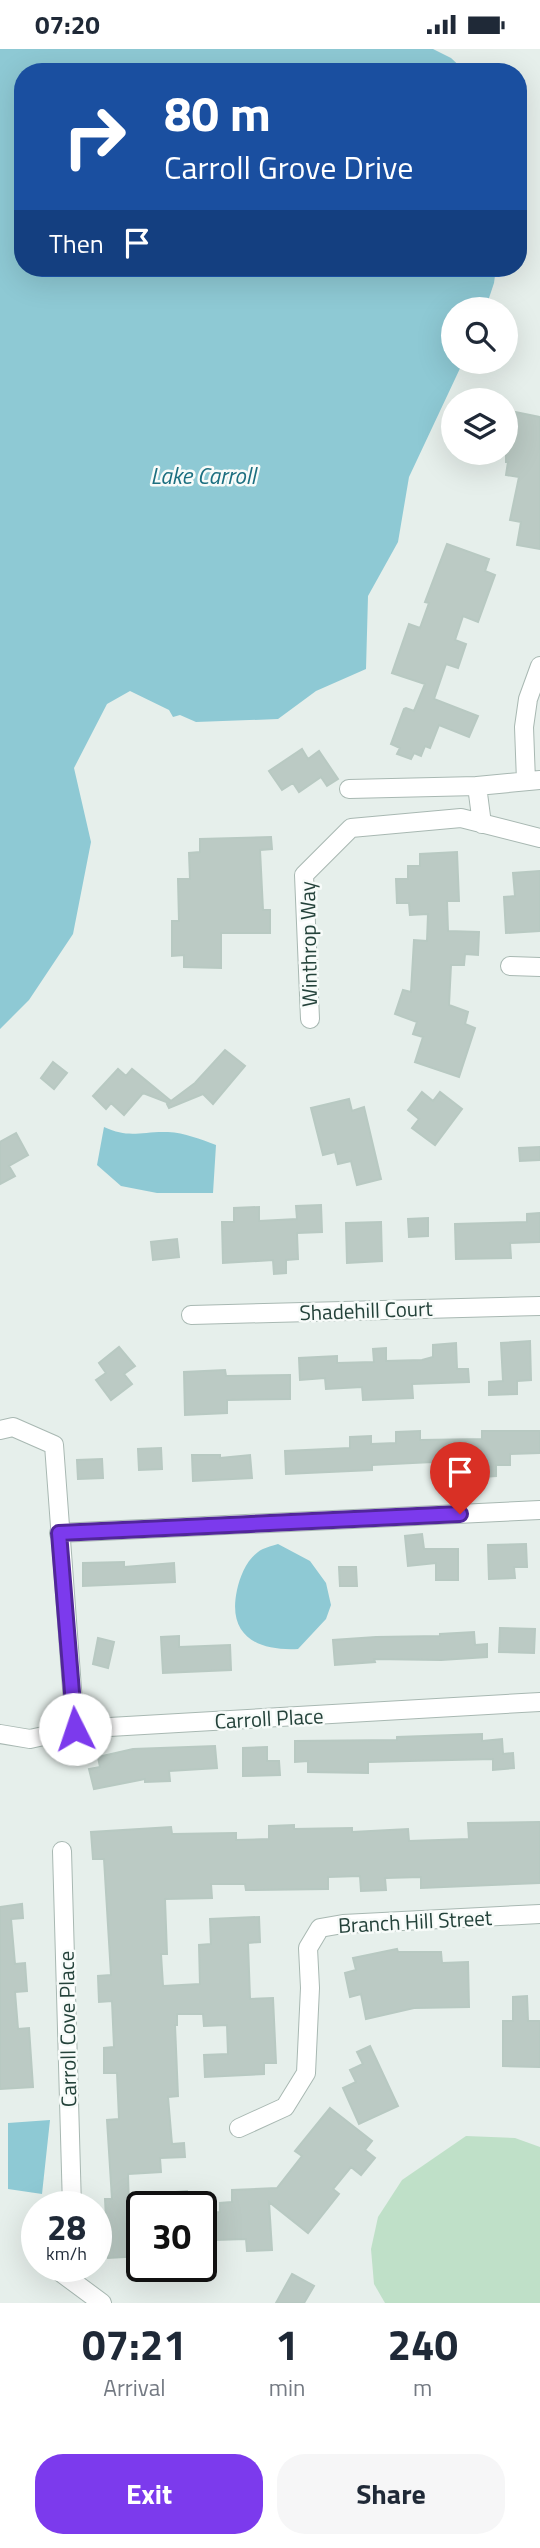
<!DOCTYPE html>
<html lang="en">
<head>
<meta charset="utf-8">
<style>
  body { margin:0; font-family:"Titillium Web",sans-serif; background:#f6f6f7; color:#1f2937; height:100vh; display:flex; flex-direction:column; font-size:26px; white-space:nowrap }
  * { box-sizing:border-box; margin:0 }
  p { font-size:23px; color:#747a83 }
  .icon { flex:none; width:38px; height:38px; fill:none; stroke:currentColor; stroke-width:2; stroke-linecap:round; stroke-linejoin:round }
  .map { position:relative; height:2254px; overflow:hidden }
  .side { display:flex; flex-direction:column; background:#fff; flex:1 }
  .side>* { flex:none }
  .top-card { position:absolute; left:14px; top:14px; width:513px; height:214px; border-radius:28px; box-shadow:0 7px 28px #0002; background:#1a4fa0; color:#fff; overflow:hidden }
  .fabs { position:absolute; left:441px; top:248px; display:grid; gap:14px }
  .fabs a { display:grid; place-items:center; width:77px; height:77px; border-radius:50%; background:#fff; box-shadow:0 7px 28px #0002; font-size:35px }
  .speed { position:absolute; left:21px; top:2142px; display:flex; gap:14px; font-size:35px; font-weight:700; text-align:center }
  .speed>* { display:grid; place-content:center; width:91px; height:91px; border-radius:50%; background:#fff; box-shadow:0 7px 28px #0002; line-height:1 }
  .speed small { font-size:18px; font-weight:400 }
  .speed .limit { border:4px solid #111; border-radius:10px; background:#fff; color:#111 }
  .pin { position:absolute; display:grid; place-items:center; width:60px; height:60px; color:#fff; margin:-72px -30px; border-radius:50% 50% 50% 0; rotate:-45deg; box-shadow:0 0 7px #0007 }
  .pin .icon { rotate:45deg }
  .me { position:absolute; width:77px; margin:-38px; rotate:356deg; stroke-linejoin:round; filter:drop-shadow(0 0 5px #0008) }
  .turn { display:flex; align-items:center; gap:24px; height:147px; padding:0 35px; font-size:32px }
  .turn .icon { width:91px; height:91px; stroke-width:2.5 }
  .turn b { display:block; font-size:49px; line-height:60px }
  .then { display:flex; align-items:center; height:66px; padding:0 35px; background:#0003; gap:14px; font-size:26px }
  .eta { display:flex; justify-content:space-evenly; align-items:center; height:119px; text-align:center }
  .eta b { font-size:42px; font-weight:700; line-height:49px }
  .cta { display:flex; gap:14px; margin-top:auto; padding:14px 35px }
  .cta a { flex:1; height:80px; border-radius:28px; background:#7c3aed; color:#fff; font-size:28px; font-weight:700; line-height:80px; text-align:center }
  .cta a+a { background:#f6f6f7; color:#1f2937 }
  .status { display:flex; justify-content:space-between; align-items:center; height:49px; padding:0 35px; background:#fff; direction:ltr }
  .status svg { height:19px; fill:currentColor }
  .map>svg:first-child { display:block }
</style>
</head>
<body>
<div class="status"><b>07:20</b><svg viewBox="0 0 49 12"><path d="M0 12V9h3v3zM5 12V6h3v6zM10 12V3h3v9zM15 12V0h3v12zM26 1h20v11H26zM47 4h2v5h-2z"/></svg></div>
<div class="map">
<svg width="540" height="2254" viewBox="0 0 540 2254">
  <rect width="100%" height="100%" fill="#e6efeb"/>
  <path fill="#bfe0c8" d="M466 2087 515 2089 540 2098V2254H385L374 2235 371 2200 378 2168 402 2131Z"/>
  <path fill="#8ec9d4" d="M0 0H433L451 9 466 23H23V219H496L494 234 485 261H453V313H463L409 428 398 493 368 547 366 620 316 642 278 670 196 673 180 666 173 668 169 661 130 642 107 655 74 719 91 793 73 885 29 951 0 980Z
    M104 1078C130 1090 141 1082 168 1083 185 1084 200 1090 216 1096L213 1144H157L121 1137 97 1116Z
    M278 1495 310 1512 326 1534 331 1556 326 1570 298 1600C257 1602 227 1587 237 1541 240 1528 246 1512 258 1503 263 1499 272 1497 278 1495Z
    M50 2071 42 2145 8 2140V2074Z"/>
  <path fill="#bbcac4" stroke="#b8c9c2" stroke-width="2" d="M506 361 540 368V500L517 496 521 473 510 471 519 428 506 426 508 413H506Z
    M447 495 489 510 485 522 495 526 478 573 463 567 455 591 466 595 458 619 446 615 434 650 478 667 469 688 439 676 430 699 425 697 421 707 414 704 411 710 397 705 400 699 391 695 404 660 406 659 414 662 425 635 392 624 409 575 420 579 429 554 425 553Z
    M302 700 308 710 319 702 338 730 327 737 321 728 299 743 293 734 282 741 269 722Z
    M271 788 272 800 260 801 263 861H270V884H221V919L184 918V906L172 907V872H179L178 830H190L189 804 200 803V790Z
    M457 803 459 852H447L448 882 479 883 478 906 465 905 464 916H451L449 956 468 963 465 975 475 979 459 1028 415 1013 423 988 413 985 417 973 395 965 403 941 411 943 414 891 427 892 428 865 410 866 409 854H397L396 830H408V817H420V805Z
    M540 822V882L506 884 504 848 515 847 513 824Z
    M225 1001 245 1017 213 1055 203 1045 169 1059 167 1055 169 1054 143 1044 124 1066 111 1054 106 1060 93 1047 118 1020 126 1027 132 1020 171 1052 195 1034Z
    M53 1013 67 1024 54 1040 41 1029Z
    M422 1043 433 1052 440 1043 462 1060 435 1096 412 1079 419 1070 408 1061Z
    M349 1050 352 1062 364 1058 381 1130 357 1136 351 1112 338 1115 335 1103 323 1106 311 1059Z
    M16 1084 28 1106 9 1117 15 1127 0 1135V1093Z
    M540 1098V1111L520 1112 519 1099Z
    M321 1156 322 1183 297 1184 298 1210 286 1211V1224L274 1225 273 1211 223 1214 222 1173H234V1159L259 1158V1172L297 1170 296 1157Z
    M540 1164V1193L510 1194 511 1209 456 1210 455 1175 527 1173V1165Z
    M428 1169V1187L409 1188 408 1170Z
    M381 1173 382 1212 347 1214 346 1174Z
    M177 1190 179 1208 153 1211 151 1193Z
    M530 1292 531 1331 517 1332V1345L489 1346V1333L503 1332 501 1294Z
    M456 1294 457 1320H468L469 1333 412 1335 413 1349 363 1351 362 1338 326 1340 325 1329 300 1331 299 1309 337 1307V1314L374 1313 373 1300 386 1299V1312L422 1311 433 1308V1296Z
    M119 1298 135 1317 124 1325 132 1335 111 1351 96 1331 106 1324 99 1314Z
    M225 1321 226 1327 290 1326V1350L227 1351V1364L185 1366 184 1323Z
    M420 1382V1391L482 1390V1382H540V1404L510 1405V1416H496V1427L483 1428 482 1415 433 1413 372 1416V1421L286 1425 285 1402 350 1399V1388L371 1387V1395L396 1394V1383Z
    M161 1399 162 1420 139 1421 138 1400Z
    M192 1406H220V1409L250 1406 252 1429 193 1432Z
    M102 1410 103 1429 78 1430 77 1411Z
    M422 1485 424 1500H458V1531H436V1514L408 1517 405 1487Z
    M526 1495 527 1518H514L515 1529 489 1530 488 1496Z
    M124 1513V1518L174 1514 175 1533 83 1537V1514Z
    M339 1518H356L357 1537H340Z
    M500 1579 535 1580 534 1604 499 1603Z
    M474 1583 475 1596 487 1595V1608L441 1611 374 1610 375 1613 335 1616 333 1591 376 1588 440 1587V1585Z
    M179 1587V1598L230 1596 231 1621 163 1624 161 1588Z
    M98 1589 114 1593 108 1619 93 1615Z
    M482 1685V1692L502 1690 503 1705 513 1704 514 1719 493 1721V1710L368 1713V1724L308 1723V1712L295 1713V1692L397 1691V1688Z
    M215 1697 217 1719 169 1722 170 1732 145 1733V1730L94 1740 89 1720 100 1718 98 1708 133 1700Z
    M267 1698V1712H279L280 1726 243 1727V1699Z
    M540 1773V1834L421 1839V1828L385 1829 386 1841 361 1842 360 1827 328 1828V1840L246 1841 245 1835H211L212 1849 165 1850 167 1905H161L163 1937 200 1935 199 1896 211 1895 210 1870 259 1868 260 1893 248 1894 250 1950 273 1949 276 2014H264V2025L205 2028 204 2006 228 2005 227 1976 204 1977 203 1965H177V1976H175L178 2047 168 2048 172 2095 184 2094 185 2108 160 2109 161 2123 128 2125 129 2161 142 2160V2207L108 2209 105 2150H112L107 2071 119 2070 117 2024H104V1999L114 1998 112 1952 99 1953 98 1927 111 1926 104 1810H93L91 1783 171 1778 172 1785 236 1784V1791L269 1790V1777L294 1776V1780L352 1779V1783L408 1780 409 1792 469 1790 468 1774Z
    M22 1855 23 1869 11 1870 15 1915 25 1914 27 1942 15 1943 18 1980 29 1979 33 2038 0 2040V1858Z
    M397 1900 398 1903H441L442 1914 468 1913 469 1958 414 1959 366 1970 361 1945 350 1948 345 1924 356 1921 353 1909Z
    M527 1947 528 1972H540V2018L503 2017V1972H513V1948Z
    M370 1997 398 2057 359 2075 343 2039 356 2033 350 2021 363 2015 357 2003Z
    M330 2059 372 2092 365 2101 375 2109 361 2126 351 2118 333 2140 339 2145 308 2184 269 2153 272 2201 247 2202 246 2190 214 2191 215 2198 201 2199V2165L220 2163V2154L232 2153V2141L277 2139 302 2107 295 2102Z
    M187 2142 188 2158H165L164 2144Z
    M292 2225 314 2237 304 2254H276Z"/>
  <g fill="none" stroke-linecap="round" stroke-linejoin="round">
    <g stroke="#a8b8b2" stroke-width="20">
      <path id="minor" d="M526 732 524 678 528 650 540 617
        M349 740 477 737
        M482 775 477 737 540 731
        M510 917 540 918
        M310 970 304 826 351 779 461 769 540 789
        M191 1266 540 1257
        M0 1381 13 1378 54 1396 75 1680
        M59 1484 540 1461
        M0 1685 30 1690 75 1680 540 1653
        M62 1802 72 2158
        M239 2079 285 2058 306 2024 310 1939 308 1899 320 1879 343 1875 540 1865
        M52 2217 102 2254"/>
    </g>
    <use href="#minor" stroke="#fff" stroke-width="18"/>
  </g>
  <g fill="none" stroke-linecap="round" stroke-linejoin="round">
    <g stroke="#51269a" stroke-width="18">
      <path id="route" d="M75 1680 59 1484 460 1465"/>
    </g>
    <use href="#route" stroke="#7c3aed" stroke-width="12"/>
  </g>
  <g text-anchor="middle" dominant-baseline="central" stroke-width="5" stroke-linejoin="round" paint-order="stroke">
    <g font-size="21" fill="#24423a" stroke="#f7fbf9">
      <text transform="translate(308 895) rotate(-91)">Winthrop Way</text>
      <text transform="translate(366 1261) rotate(-2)">Shadehill Court</text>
      <text transform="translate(269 1669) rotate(-3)">Carroll Place</text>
      <text transform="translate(415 1872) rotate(-3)">Branch Hill Street</text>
      <text transform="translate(67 1980) rotate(-91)">Carroll Cove Place</text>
    </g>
    <g font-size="23" font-style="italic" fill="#1c6f80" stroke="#f7fbf9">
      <text x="203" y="426">Lake Carroll</text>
    </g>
  </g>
</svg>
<div class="fabs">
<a><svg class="icon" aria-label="search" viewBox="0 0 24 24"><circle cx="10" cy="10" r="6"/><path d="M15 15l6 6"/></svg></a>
<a><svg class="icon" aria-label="layers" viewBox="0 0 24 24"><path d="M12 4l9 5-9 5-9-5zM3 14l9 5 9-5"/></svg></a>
</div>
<div class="speed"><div>28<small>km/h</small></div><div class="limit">30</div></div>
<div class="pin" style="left:460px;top:1465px;background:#d93025"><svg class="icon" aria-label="arrive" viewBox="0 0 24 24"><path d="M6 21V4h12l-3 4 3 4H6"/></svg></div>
<svg class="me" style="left:75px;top:1680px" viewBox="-20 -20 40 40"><circle r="19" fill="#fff"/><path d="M0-13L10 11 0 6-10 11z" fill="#7c3aed"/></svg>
<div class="top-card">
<div class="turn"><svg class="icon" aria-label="right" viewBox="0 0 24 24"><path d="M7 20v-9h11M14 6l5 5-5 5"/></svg><div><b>80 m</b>Carroll Grove Drive</div></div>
<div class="then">Then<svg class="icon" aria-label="arrive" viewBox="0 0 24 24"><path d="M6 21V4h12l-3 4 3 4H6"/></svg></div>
</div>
</div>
<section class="side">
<div class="eta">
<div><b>07:21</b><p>Arrival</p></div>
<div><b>1</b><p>min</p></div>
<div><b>240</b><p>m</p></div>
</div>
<div class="cta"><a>Exit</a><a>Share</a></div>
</section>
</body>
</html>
